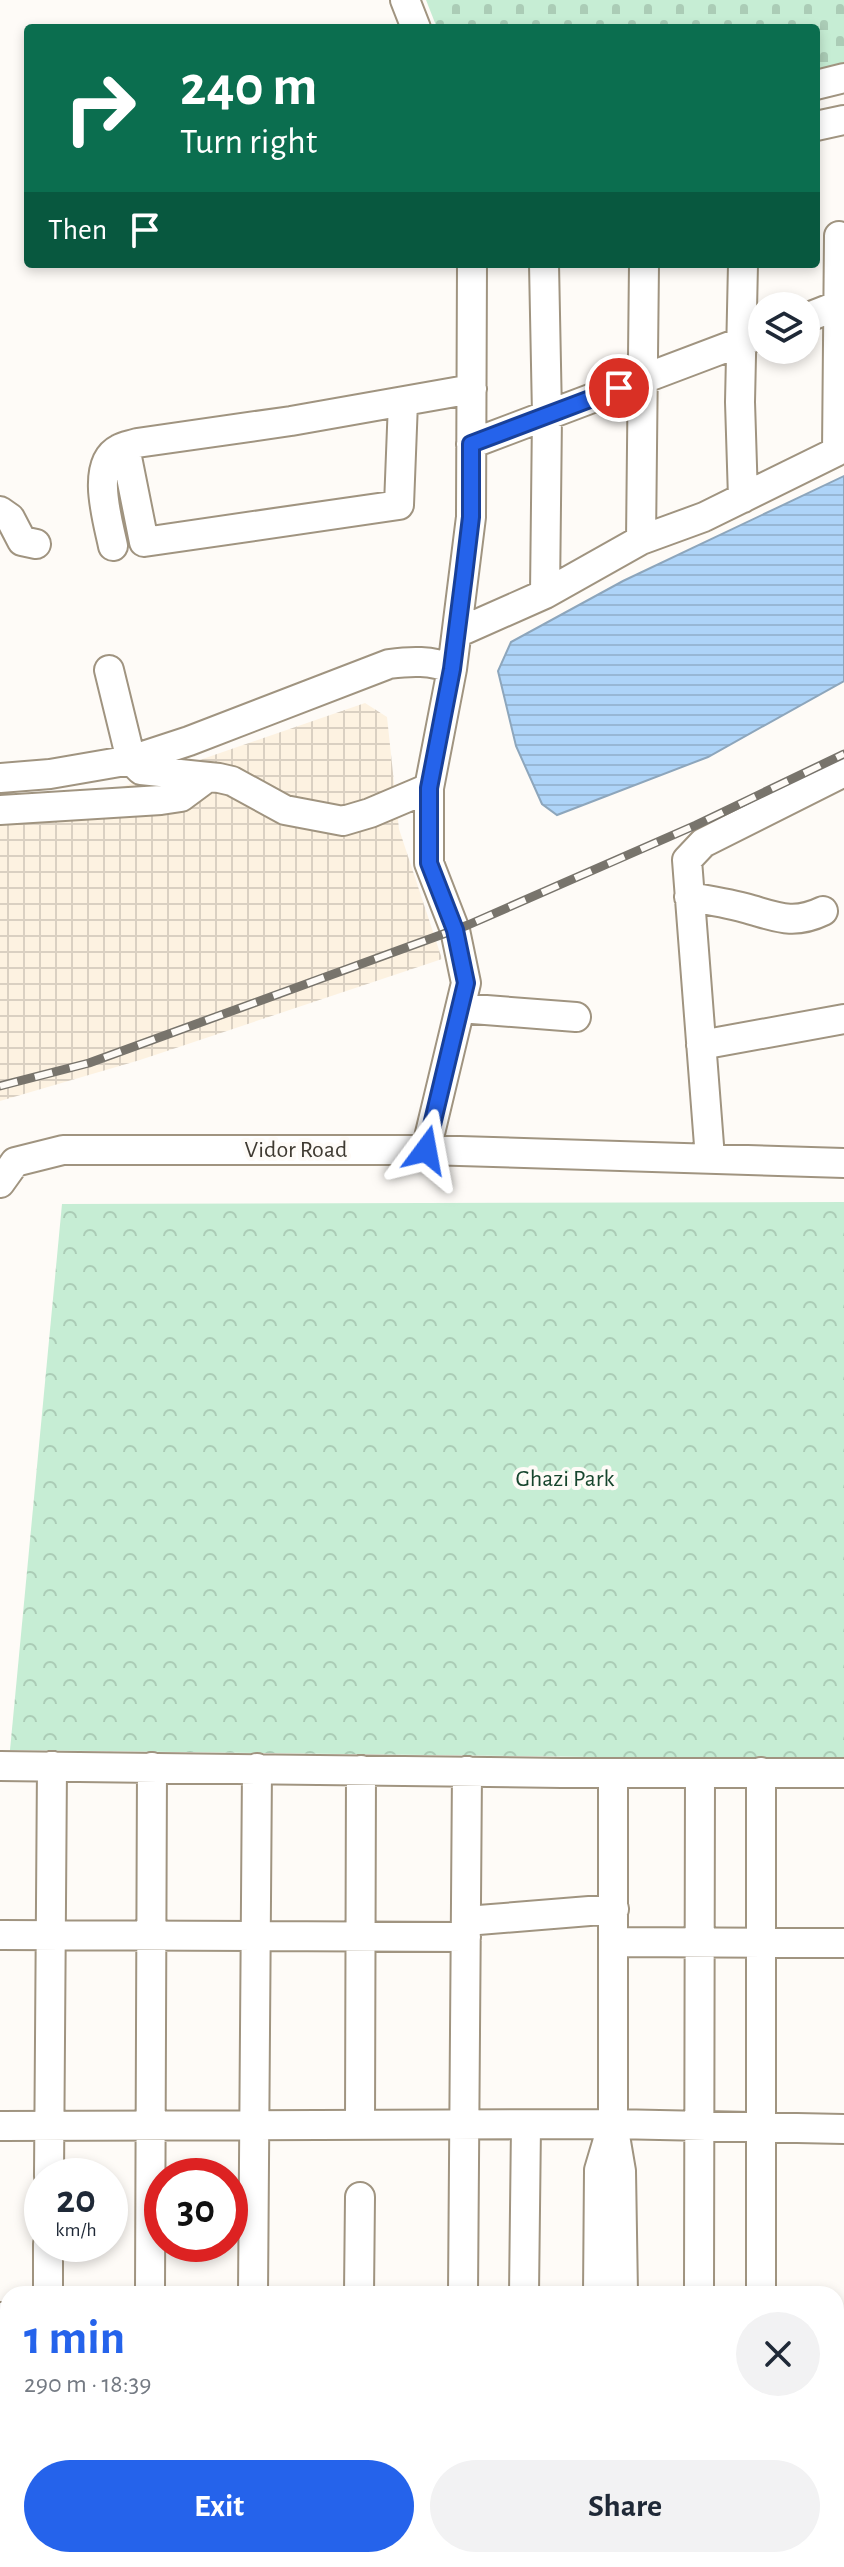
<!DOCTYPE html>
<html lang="en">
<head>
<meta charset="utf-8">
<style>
  body { margin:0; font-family:"Alegreya Sans",sans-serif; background:#f2f2f3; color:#1f2937; height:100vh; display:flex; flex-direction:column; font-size:30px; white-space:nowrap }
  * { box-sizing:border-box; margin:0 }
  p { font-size:26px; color:#747a83 }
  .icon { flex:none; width:44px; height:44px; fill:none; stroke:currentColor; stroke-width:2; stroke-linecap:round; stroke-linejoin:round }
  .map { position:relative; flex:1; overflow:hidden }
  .drawer { position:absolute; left:0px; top:2286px; width:844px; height:282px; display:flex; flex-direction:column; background:#fff; border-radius:24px 24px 0 0; box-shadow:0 4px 12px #0003 }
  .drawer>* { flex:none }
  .top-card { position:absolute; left:24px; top:24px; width:796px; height:244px; border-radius:8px; box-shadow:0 4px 12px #0003; background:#0b6e4f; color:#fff; overflow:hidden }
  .controls { position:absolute; left:748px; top:292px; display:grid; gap:16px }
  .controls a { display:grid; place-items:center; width:72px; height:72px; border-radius:50%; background:#fff; box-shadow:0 4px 12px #0003; font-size:40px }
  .speed { position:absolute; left:24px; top:2158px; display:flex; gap:16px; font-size:40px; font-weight:700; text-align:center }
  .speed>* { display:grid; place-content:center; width:104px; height:104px; border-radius:50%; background:#fff; box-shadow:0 4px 12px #0003; line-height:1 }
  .speed small { font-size:20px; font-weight:400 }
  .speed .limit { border:12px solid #d22; background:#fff; color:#111 }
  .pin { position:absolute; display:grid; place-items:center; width:68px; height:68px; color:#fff; margin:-34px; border:4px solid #fff; border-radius:50%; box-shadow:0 2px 8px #0007 }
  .me { position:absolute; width:88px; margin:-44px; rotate:13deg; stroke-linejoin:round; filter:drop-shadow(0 0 6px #0008) }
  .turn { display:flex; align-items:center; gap:28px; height:168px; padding:0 24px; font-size:36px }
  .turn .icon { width:104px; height:104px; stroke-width:2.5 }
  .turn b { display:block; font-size:56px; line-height:68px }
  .then { display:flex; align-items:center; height:76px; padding:0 24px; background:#0003; gap:16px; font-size:30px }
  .round { display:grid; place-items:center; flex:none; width:84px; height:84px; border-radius:42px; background:#f2f2f3 }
  .headline { display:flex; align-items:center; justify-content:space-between; height:136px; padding:0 24px }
  h1 { font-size:48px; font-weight:600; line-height:60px; color:#2563eb }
  .cta { display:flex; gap:16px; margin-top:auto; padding:16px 24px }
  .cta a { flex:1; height:92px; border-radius:48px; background:#2563eb; color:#fff; font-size:32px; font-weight:600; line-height:92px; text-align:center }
  .cta a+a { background:#f2f2f3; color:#1f2937 }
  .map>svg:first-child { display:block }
</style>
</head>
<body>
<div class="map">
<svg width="844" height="2567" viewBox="0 0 844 2567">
  <defs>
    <pattern id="industrial-grid" width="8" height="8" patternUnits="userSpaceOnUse" patternTransform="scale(2)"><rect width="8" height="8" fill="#fdf2e1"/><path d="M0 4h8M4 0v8" fill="none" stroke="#dad0c2"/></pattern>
    <pattern id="cemetery-stones" width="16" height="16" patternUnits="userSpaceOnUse" patternTransform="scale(2)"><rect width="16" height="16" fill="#c6edd4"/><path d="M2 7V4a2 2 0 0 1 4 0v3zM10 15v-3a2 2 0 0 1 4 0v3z" fill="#abccb6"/></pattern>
    <pattern id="park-crowns" width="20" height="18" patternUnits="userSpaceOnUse" patternTransform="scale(2)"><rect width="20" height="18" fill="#c6edd4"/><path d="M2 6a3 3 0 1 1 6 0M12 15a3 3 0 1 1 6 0" fill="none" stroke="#abccb6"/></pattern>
    <pattern id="water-rules" width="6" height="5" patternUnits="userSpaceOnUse" patternTransform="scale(2)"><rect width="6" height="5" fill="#aed4f8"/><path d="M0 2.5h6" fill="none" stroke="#97b7d5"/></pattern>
  </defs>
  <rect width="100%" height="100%" fill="#fefbf7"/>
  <path fill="url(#industrial-grid)" d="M365 703 387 717 399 829 442 959 140 1060 0 1101V820L49 812Z"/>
  <path fill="url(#cemetery-stones)" d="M426 0H844V70L816 76V28H437Z"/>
  <path fill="url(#park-crowns)" d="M844 1202V1760L10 1750 62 1204Z"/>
  <path fill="url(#water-rules)" stroke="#8da6bc" stroke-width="2" d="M844 476V681L708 757 557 815 542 804 516 746 498 671 511 642 623 581Z"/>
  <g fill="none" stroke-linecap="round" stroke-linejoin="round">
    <g stroke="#a09480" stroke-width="32">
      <path id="minor" d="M405 0 416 28
        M816 85 844 78
        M816 126 844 120
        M544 264 547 415 545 594
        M743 264 740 402 743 498
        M806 318 844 303
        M471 444 762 334
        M125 447 144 542 399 505 403 402
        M837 451 839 236
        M0 511 10 518 22 541 36 544
        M641 540 644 264
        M113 546C108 521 90 464 119 449 124 446 132 445 137 443L291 421 472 389
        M457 633 545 594 641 540 704 517 844 448
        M109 670 131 760 141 770 219 778 232 781 285 810 343 821 370 813 429 788
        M0 778 50 774 131 760 189 741 389 664C411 661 431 660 452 669
        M0 810 161 800 181 797 208 777
        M689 897C708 900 727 903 745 908 775 916 792 926 823 911
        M460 1008 576 1017
        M701 1045 844 1019
        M426 1150 466 983 455 930 429 863V788L452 669 471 517 472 264
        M710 1158 687 860 703 843 844 772
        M0 1183 15 1162 63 1150H426L844 1163
        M0 1766 562 1773H844
        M613 1773V2124L621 2171 623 2294
        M466 1921 614 1909
        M0 1935 466 1937
        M614 1942 844 1943
        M360 2125 361 1770
        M0 2126 613 2124 844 2129
        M49 2176 52 1766
        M48 2294V2244
        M150 2294 152 1767
        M253 2294 257 1768
        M359 2294 360 2197
        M463 2294 467 1771
        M524 2294 526 2125
        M598 2294 599 2170 610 2133
        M699 2294 700 1773
        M761 2294V1772
        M0 2317H8
        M836 2328H844
        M0 2487H8
        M836 2495H844
        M0 2561 53 2565 712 2567
        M742 2567V2560"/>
    </g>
    <use href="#minor" stroke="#fff" stroke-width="28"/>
    <g stroke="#78746c" stroke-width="9">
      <path id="rail" d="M0 1086 89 1063 468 925 696 825 844 754"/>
    </g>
    <use href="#rail" stroke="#fefbf7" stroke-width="6" stroke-dasharray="18" stroke-linecap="butt"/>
  </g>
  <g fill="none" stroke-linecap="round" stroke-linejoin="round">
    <g stroke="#184099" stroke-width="20">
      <path id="route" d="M426 1150 466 983 455 930 429 863V788L452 669 464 575 471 517V444L619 388"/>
    </g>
    <use href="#route" stroke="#2563eb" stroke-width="14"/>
  </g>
  <g text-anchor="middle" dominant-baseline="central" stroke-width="8" stroke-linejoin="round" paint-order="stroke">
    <g font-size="24" fill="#3f3a31" stroke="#fefbf7">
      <text x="296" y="1150">Vidor Road</text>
    </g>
    <g font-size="24" fill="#16452d" stroke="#fefbf7">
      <text x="565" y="1479">Ghazi Park</text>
    </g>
  </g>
</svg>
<div class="controls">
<a><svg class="icon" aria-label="layers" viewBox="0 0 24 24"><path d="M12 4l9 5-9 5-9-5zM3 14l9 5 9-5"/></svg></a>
</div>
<div class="speed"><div>20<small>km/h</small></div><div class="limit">30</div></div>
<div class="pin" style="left:619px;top:388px;background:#d93025"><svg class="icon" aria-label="arrive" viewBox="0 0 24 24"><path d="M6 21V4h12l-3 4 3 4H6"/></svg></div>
<svg class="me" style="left:426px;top:1150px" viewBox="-20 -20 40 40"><path d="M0-17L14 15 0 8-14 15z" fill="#2563eb" stroke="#fff" stroke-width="4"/></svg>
<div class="top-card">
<div class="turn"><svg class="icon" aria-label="right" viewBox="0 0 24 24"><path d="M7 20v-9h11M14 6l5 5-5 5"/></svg><div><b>240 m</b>Turn right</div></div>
<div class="then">Then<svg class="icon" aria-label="arrive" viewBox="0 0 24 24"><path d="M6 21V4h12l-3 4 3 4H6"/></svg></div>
</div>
<section class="drawer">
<div class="headline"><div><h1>1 min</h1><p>290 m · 18:39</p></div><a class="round"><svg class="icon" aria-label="close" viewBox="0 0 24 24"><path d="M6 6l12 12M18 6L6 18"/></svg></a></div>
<div class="cta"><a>Exit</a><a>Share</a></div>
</section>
</div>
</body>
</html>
